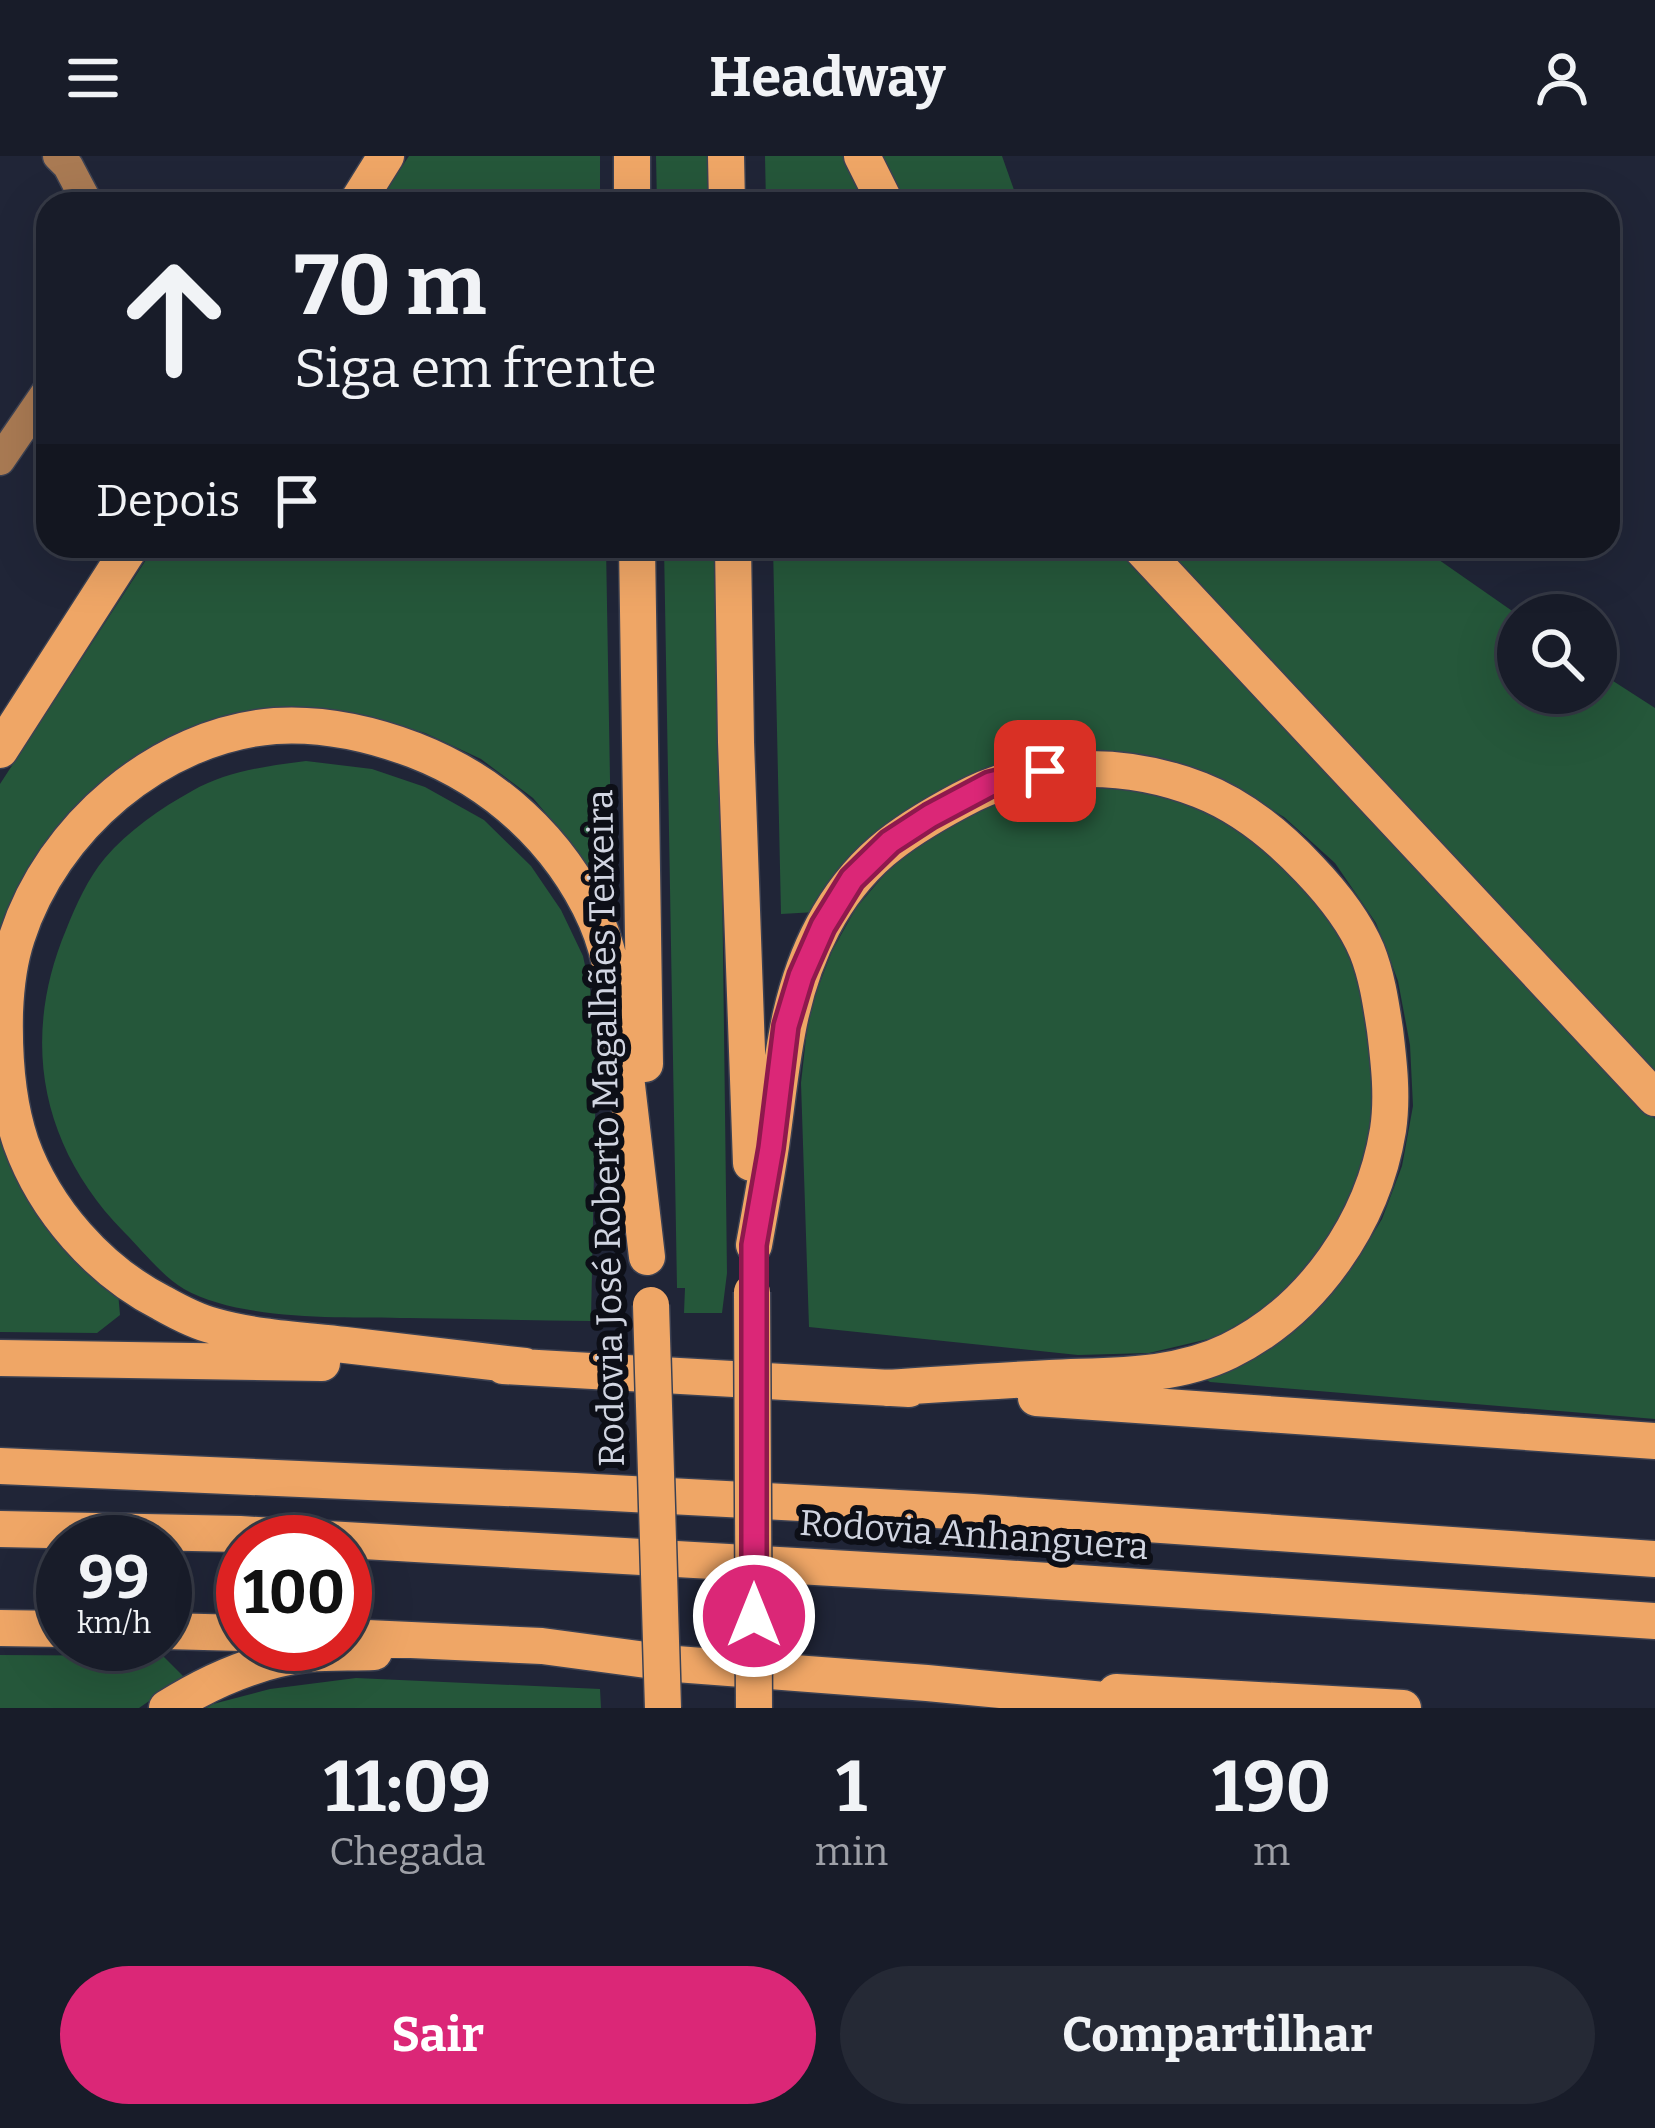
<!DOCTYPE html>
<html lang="pt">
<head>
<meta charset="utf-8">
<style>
  body { margin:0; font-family:Bitter,serif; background:#252935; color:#f1f3f6; height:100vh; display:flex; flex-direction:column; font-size:45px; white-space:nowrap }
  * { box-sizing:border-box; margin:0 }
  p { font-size:39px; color:#9fa1a8 }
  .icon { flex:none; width:66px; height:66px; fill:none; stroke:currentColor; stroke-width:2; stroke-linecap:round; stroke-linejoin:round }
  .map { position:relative; height:1552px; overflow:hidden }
  .sheet { display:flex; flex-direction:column; background:#181c29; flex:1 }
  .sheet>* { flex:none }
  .top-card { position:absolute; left:36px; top:36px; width:1584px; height:366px; border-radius:36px; box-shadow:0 12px 48px #0002,0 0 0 3px #363a46; background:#181c29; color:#f1f3f6; overflow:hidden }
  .tools { position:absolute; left:1497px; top:438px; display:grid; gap:24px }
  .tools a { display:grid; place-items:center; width:120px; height:120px; border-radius:50%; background:#181c29; box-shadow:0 12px 48px #0002,0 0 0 3px #363a46; font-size:60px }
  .speed { position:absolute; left:36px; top:1359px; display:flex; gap:24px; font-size:60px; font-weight:700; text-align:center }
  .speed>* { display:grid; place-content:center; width:156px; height:156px; border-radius:50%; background:#181c29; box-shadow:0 12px 48px #0002,0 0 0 3px #363a46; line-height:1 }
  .speed small { font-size:30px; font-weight:400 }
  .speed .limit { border:18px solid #d22; background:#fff; color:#111 }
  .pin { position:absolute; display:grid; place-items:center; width:102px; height:102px; color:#fff; margin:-51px; border-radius:24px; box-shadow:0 6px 18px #0006 }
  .me { position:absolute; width:132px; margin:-66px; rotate:0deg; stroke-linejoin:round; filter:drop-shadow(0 0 9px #0008) }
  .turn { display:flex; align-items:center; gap:42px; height:252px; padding:0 60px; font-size:54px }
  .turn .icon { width:156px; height:156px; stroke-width:2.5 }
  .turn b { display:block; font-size:84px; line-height:102px }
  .then { display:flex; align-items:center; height:114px; padding:0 60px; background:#0003; gap:24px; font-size:45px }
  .eta { display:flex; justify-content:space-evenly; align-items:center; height:204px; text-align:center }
  .eta b { font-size:72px; font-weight:700; line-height:84px }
  .action { display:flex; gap:24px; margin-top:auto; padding:24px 60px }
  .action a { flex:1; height:138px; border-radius:72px; background:#db2777; color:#fff; font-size:48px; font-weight:700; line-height:138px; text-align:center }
  .action a+a { background:#252935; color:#f1f3f6 }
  header { display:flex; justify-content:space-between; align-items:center; height:156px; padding:0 60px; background:#181c29; font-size:54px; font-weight:700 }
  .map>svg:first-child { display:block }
</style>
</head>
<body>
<header><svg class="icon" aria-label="menu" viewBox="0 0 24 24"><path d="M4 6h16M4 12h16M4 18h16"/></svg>Headway<svg class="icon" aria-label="person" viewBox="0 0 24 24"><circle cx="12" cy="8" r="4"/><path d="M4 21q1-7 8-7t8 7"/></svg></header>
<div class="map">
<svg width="1655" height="1552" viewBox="0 0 1655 1552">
  <rect width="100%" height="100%" fill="#202537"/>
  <path fill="#25573a" d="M409 0H600V48H377Z
    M656 0H709L710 48H657Z
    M765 0H849L871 48H766Z
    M883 0H1002L1019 48H906Z
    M155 390H606L612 741 600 737 571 687 533 642 481 603 425 577 369 561 182 579 0 781V628Z
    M664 390H718L727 1117 722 1157H684L685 1132H677Z
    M773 390H1118L1655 963V1263L1210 1226 1205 1223 1245 1208 1283 1182 1320 1149 1354 1109 1382 1063 1402 1010 1413 950 1410 889 1398 825 1376 767 1335 707 1284 661 1233 631 978 617 932 638 897 663 816 756 781 758Z
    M1157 390H1419L1518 459V537H1596V514L1655 552V918Z
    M306 605 372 613 425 631 484 664 531 710 561 754 583 800 597 866 591 1165C530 1164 469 1163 408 1162 344 1161 240 1165 184 1133 162 1120 142 1094 124 1076 41 991 20 884 66 774 76 749 88 722 105 702 128 675 161 652 192 635 227 615 267 610 306 605Z
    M1061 629 1128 633 1186 645 1239 671 1286 705 1366 814 1378 878 1372 996 1325 1099 1278 1144 1217 1181 1149 1197 1078 1199 809 1171 801 927 809 855 832 795 856 752 896 705 939 668 992 645Z
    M0 963 118 1136 120 1159 97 1177 0 1176Z
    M0 1499 163 1500 184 1521 139 1552H0Z
    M356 1522 600 1533 601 1552H206L213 1548 270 1533Z"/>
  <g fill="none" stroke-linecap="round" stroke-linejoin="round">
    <g stroke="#3c4152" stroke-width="33">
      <path id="secondary" d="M58 0 68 10 88 48
        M0 304 48 234"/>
    </g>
    <g stroke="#3c4152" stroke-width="39">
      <path id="highway" d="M632 0V48
        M726 0 727 48
        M862 0 886 48
        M356 48 386 0
        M637 390 645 908
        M733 390 736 586 751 1007
        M1139 390 1655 942
        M0 594 131 390
        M754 1089C760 1056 766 1023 771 990 782 913 785 841 823 770 857 706 899 677 961 644 1032 605 1124 604 1200 634 1241 650 1279 681 1309 713 1332 737 1354 764 1367 795 1377 820 1381 848 1385 874 1389 907 1393 941 1388 974 1373 1066 1313 1154 1229 1195 1174 1222 1110 1219 1050 1222 995 1225 941 1228 886 1232
        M0 1202 322 1207
        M503 1210 909 1233
        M525 1210C465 1203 405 1196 345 1189 302 1184 256 1182 214 1170 197 1166 178 1156 162 1147 99 1115 45 1054 21 987 7 946 4 899 5 856 6 831 9 805 17 781 52 672 159 579 275 570 322 567 369 577 414 594 494 625 560 684 596 764 616 810 619 863 625 912 632 975 640 1038 647 1101
        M1036 1242 1655 1285
        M0 1310 575 1335 973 1356 1655 1403
        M0 1373 240 1378 972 1420 1655 1465
        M0 1472 63 1473
        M165 1475 243 1477
        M345 1481 542 1490 676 1508 927 1527 1125 1546 1144 1552
        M1116 1536 1403 1552
        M167 1552C210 1525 258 1504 308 1498 330 1496 352 1497 374 1496"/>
    </g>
    <use href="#secondary" stroke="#a97a53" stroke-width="30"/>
    <use href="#highway" stroke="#efa666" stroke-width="36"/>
    <g stroke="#3c4152" stroke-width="39" stroke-linecap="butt">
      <path id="highway-bridge" d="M752 1136 754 1552
        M651 1149 663 1552"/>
    </g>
    <use href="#highway-bridge" stroke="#efa666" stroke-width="36"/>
  </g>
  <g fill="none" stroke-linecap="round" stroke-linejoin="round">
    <g stroke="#8e194d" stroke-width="30">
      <path id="route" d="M754 1460V1089L771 992 786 870 801 820 823 770 852 723 890 686 930 660 990 628 1045 615"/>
    </g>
    <use href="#route" stroke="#db2777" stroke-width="21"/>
  </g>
  <g text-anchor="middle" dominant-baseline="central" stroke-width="12" stroke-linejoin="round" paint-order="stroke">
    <g font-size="36" fill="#d1d5e1" stroke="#0d0f17">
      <text transform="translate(606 972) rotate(-91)">Rodovia José Roberto Magalhães Teixeira</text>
      <text transform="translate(974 1379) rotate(4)">Rodovia Anhanguera</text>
    </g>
  </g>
</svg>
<div class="tools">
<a><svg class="icon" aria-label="search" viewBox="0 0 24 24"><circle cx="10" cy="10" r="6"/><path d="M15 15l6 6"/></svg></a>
</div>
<div class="speed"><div>99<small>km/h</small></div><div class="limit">100</div></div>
<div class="pin" style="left:1045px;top:615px;background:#d93025"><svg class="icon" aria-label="arrive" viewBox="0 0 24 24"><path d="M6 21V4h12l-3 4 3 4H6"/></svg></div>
<svg class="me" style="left:754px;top:1460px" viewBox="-20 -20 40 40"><circle r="17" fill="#db2777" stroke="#fff" stroke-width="3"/><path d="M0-11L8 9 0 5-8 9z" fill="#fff"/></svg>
<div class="top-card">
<div class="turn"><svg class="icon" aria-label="ahead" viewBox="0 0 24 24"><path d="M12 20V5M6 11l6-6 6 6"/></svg><div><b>70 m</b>Siga em frente</div></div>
<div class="then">Depois<svg class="icon" aria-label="arrive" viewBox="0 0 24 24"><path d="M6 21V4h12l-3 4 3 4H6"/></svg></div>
</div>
</div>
<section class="sheet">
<div class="eta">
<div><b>11:09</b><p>Chegada</p></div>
<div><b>1</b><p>min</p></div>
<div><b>190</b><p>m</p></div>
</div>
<div class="action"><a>Sair</a><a>Compartilhar</a></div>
</section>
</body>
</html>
